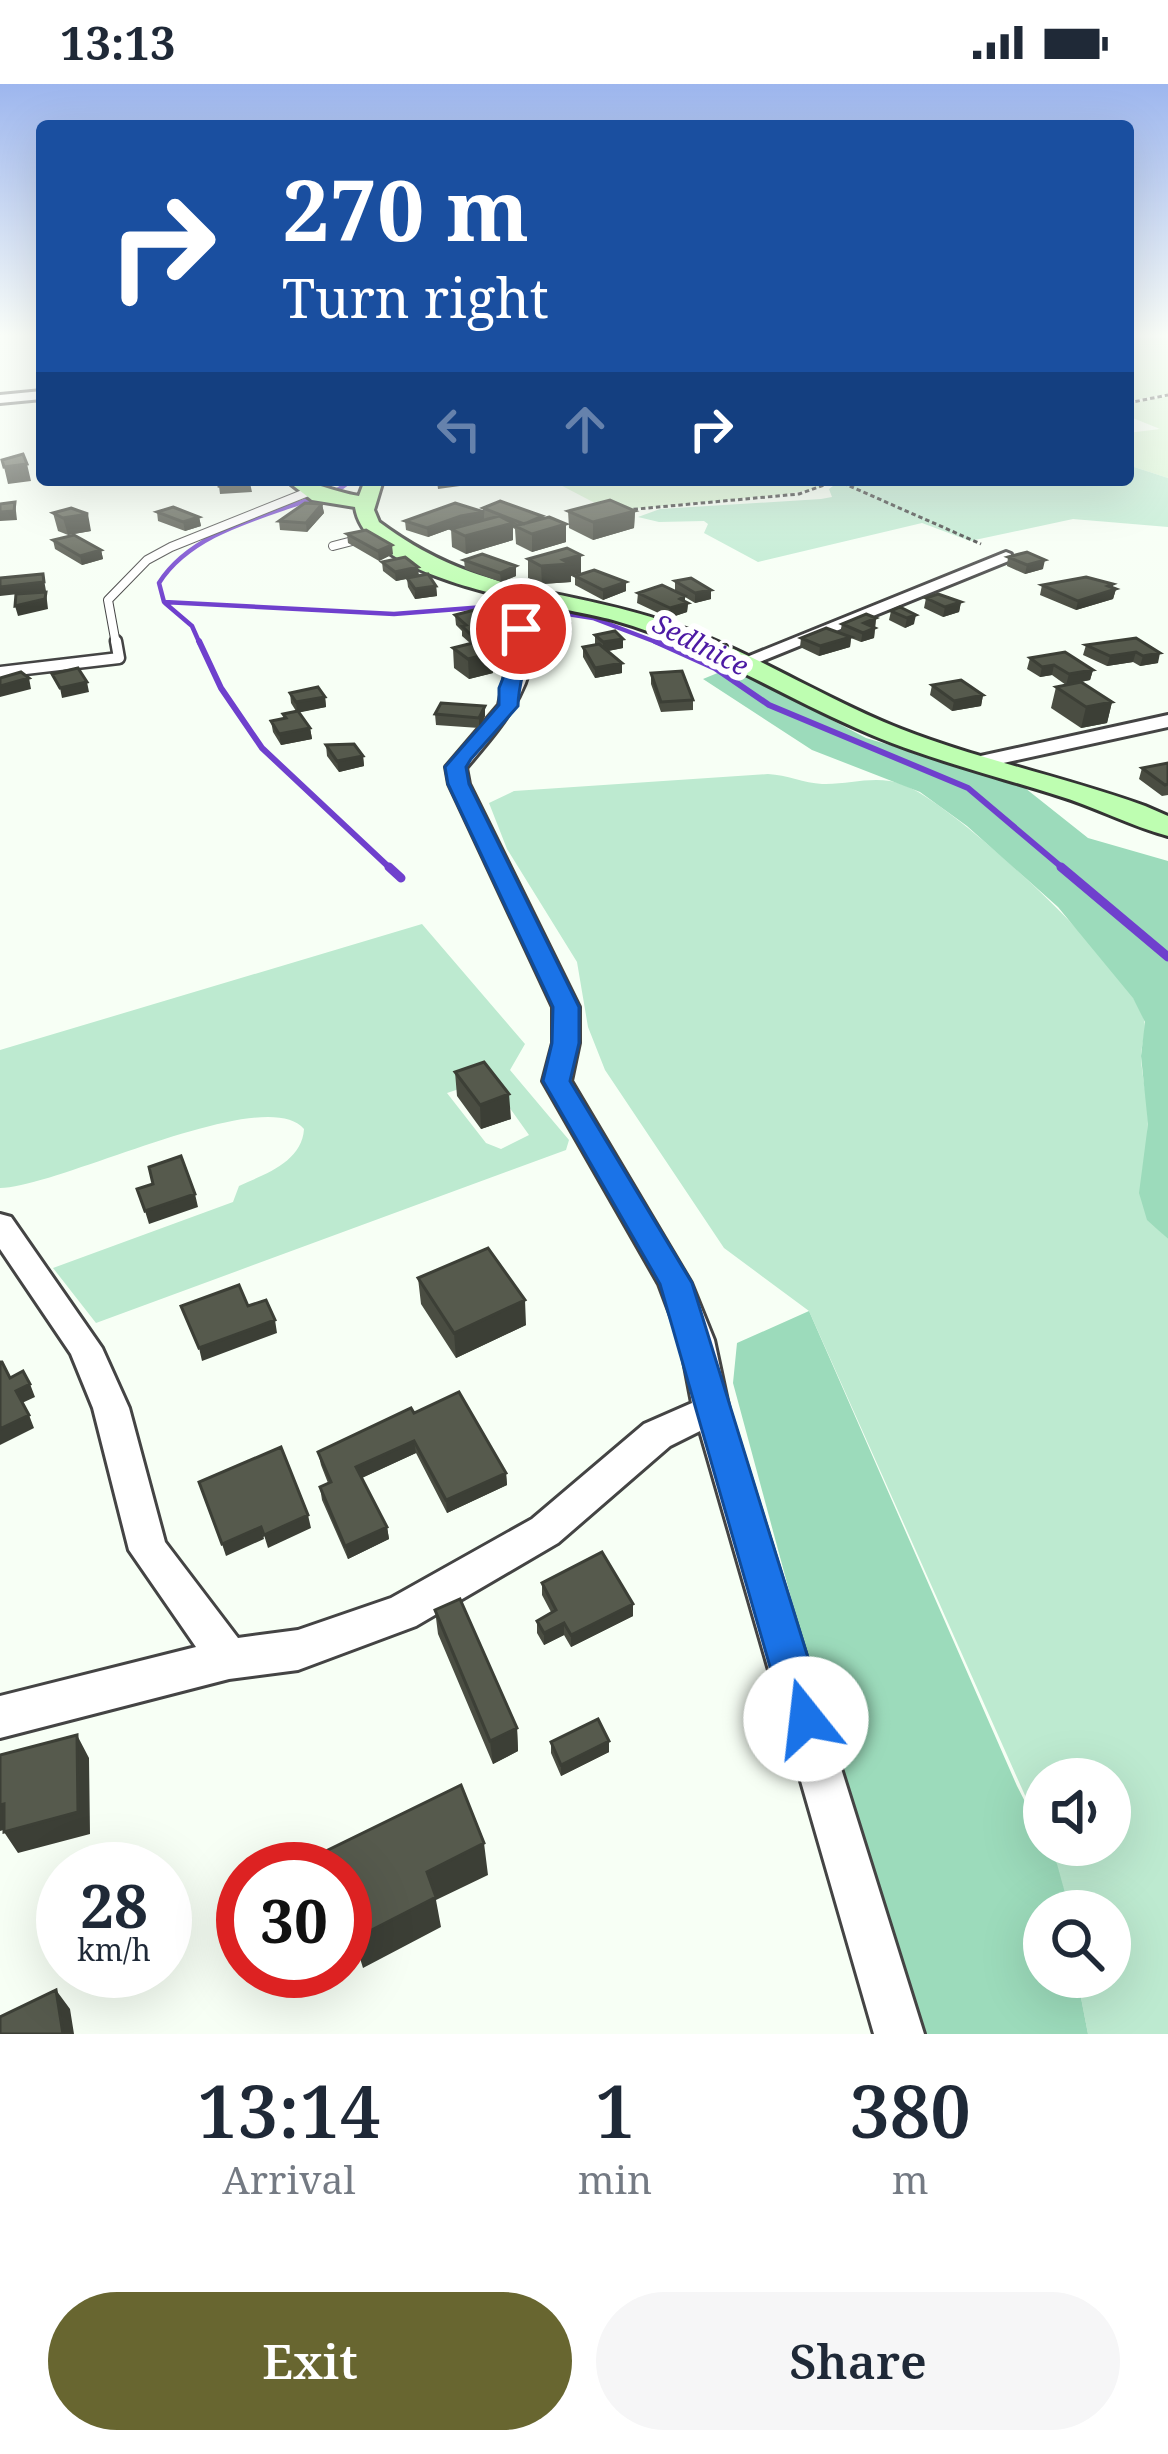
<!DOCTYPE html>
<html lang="en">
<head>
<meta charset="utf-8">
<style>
  body { margin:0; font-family:"Noto Serif",serif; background:#f6f6f7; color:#1f2937; height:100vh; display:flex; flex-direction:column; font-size:45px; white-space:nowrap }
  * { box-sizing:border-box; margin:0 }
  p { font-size:39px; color:#747a83 }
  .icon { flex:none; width:66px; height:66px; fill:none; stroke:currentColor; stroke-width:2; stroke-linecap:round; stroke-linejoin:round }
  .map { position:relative; height:1950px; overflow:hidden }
  .panel { display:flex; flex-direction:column; background:#fff; flex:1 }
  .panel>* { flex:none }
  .guide { position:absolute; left:36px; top:36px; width:1098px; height:366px; border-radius:12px; box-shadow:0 12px 48px #0002; background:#1a4fa0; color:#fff; overflow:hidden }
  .controls { position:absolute; left:1023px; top:1674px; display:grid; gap:24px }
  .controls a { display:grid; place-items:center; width:108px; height:108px; border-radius:50%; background:#fff; box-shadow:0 12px 48px #0002; font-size:60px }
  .speed { position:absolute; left:36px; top:1758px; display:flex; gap:24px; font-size:60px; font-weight:700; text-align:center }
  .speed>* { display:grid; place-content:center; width:156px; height:156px; border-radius:50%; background:#fff; box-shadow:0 12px 48px #0002; line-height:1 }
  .speed small { font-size:30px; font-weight:400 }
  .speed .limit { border:18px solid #d22; background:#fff; color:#111 }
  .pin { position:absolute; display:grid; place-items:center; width:102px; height:102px; color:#fff; margin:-51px; border:6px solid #fff; border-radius:50%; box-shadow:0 3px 12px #0007 }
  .me { position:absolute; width:132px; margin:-66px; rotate:344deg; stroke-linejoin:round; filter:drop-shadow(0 0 9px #0008) }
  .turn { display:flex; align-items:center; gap:42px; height:252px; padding:0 48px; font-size:54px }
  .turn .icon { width:156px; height:156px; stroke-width:2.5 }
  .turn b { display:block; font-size:84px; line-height:102px }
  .lanes { display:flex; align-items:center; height:114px; padding:0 48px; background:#0003; justify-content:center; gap:60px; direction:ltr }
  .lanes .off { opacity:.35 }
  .eta { display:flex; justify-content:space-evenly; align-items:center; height:204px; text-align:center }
  .eta b { font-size:72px; font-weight:600; line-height:84px }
  .action { display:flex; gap:24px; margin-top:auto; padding:24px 48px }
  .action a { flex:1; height:138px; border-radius:72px; background:#686630; color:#fff; font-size:48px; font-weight:600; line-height:138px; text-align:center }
  .action a+a { background:#f6f6f7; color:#1f2937 }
  .status { display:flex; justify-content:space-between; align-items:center; height:84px; padding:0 60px; background:#fff; direction:ltr }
  .status svg { height:33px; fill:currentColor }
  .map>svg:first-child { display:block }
</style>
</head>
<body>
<div class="status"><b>13:13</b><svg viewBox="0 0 49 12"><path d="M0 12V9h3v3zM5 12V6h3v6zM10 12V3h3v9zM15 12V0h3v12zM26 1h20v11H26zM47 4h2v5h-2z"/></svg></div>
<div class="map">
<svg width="1168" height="1950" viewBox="0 0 1168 1950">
  <rect width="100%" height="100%" fill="#f7fff5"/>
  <path fill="#d9f6d4" d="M1128 253 1168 254V310L1128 317Z
    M1168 312V394L1128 381V349L1160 345 1128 332V320Z
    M551 396H831L819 404 787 410 610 427Z"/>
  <path fill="#bdead0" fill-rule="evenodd" d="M1128 381 1168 394V443L1073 435 970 457 922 439 758 478 704 449 708 440 704 437 659 438 638 433 660 425 821 415 832 413 829 405 841 396H1128Z
    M768 690C787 691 804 699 822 700 851 701 876 690 904 701 956 721 1131 884 1144 936 1147 947 1141 961 1141 973 1142 994 1148 1015 1148 1036 1148 1086 1124 1115 1168 1155V1950H1088L1077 1893H1110V1827H1070L1047 1761H1110V1695H1044V1754L809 1227 724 1164 605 986 588 943 577 878 507 765 489 719 514 707Z
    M422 840 525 960 510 986 569 1056 566 1066 96 1239 53 1184 233 1118 239 1102C265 1090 302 1078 304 1045 265 998 60 1103 0 1104V966ZM489 995 529 1051 501 1065 486 1059 447 1009Z"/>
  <path fill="#9cdbbb" d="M732 583 866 654 1020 700 1088 754 1168 777V1155L1147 1136 1139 1109 1148 1040 1141 972 1145 938 1133 914 1058 823 967 742 920 708 812 666 703 595Z
    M809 1227 1017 1702 1057 1780 1070 1827H1044V1893H1077L1088 1950H919L884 1858 733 1299 737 1259Z"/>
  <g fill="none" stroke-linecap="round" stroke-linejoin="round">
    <path stroke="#6f40cd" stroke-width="4.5" d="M351 396C337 410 318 413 299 419 250 436 188 453 159 499L164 518 394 530 510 521 593 534 661 560
      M165 519 192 542 200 560"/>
    <path stroke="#6f40cd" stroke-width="6" d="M199 557 221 604 262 664 392 786
      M655 557 715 584 769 621 968 704 1065 786"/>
    <path stroke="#6f40cd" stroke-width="9" d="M389 783 401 794
      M1061 783 1168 873"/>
    <g stroke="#444" stroke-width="10">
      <path id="lane-far1" d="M333 462 364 454
        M116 560 108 516 147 476 171 463 308 408"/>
    </g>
    <g stroke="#444" stroke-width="15">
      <path id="lane" d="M0 588 119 574 116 557"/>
    </g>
    <g stroke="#444" stroke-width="6">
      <path id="street" d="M42 307V315L0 319V311Z
        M1006 468 1011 470V476L752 581 737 577Z
        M515 541H527C548 593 496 648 466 684L469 700 579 923V959L571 997 691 1199 714 1256 729 1326 924 1950H874L700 1347 670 1362 558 1459 416 1542 298 1586 229 1595 0 1654V1612L196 1563 129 1466 93 1324 71 1270 0 1165V1130L11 1133 102 1264 129 1324 165 1458 238 1554 298 1546 391 1514 532 1435 644 1340 692 1319 680 1256 659 1200 543 997 553 959V923L449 700 446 683 499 621Z
        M1168 631V643L976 685 966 679 976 673Z"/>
    </g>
    <g stroke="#333" stroke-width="6">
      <path id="secondary" d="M286 396C312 396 333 408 359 412L365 396H383L374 426 379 438C477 511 551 501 660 536 744 562 819 613 901 645 980 676 1065 693 1145 722L1168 732V752C1130 742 1094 722 1056 711 989 690 920 673 856 644 774 608 700 560 613 536 553 520 366 499 355 423L312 416Z"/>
    </g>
    <path stroke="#333" stroke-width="3" stroke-dasharray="4.5 3" stroke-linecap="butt" d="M1128 319 1168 311
      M836 396 981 460
      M626 426 799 410 835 397"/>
    <use href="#lane-far1" stroke="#fff" stroke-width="8"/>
    <use href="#lane" stroke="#fff" stroke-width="10"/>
    <use href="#street" fill="#fff" fill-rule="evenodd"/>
    <use href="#secondary" fill="#befeb1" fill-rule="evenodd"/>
  </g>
  <path fill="#4a4d42" d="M322 420 324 429 307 448 280 446 279 437Z
    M483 424 542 432 566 458 532 468 516 460 515 445 513 444V456L466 470 452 463 451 445 476 438 461 441 428 453 406 446 405 437 483 428Z
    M568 427H635L634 444 593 456 569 444Z
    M157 428 199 433 201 442 185 447 158 437Z
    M53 429 91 447 68 451 58 447Z
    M347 450 393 470 379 477 348 459Z
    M53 456 101 466 103 475 82 481 55 465Z
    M581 471V489L571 492V498L542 500 528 494V475Z
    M1008 473 1043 485 1025 490 1007 482Z
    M464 476 516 492 501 498 465 485Z
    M382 478 419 492 436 502 437 512 415 515 408 503 407 495 396 497 383 487Z
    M575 492 626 498V507L603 516 575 501Z
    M675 497 711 506V515L695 519 685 513V517L688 519 687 528 669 534 637 519 638 509 675 506Z
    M1113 500V504L1116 505 1113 515 1076 526 1040 511 1042 501Z
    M926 514 961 518 959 528 943 533 924 524Z
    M900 523 914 540 905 544 889 536 891 527Z
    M455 531 497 537 489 539 500 557 479 559 492 569 493 589 469 595 454 584 453 564 470 559 462 552V547L456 541Z
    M876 534 874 554 861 558 851 554 850 563 819 572 800 563 801 554 840 549 842 540Z
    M570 540V557H564V571H534L533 553H540Z
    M595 551 623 564 608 567 622 579V589L595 594 583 573V563L595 560Z
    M1136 554 1158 579 1140 582 1133 578 1107 582 1083 571 1086 561Z
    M1030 574 1093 586 1090 596 1066 601 1052 591 1040 593 1027 585Z
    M651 589 693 616V626L661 628 651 600Z
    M932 601 983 611 981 622 952 627 930 611Z
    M1056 603 1112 618 1107 639 1081 644 1051 624Z
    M290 609 325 613 326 623 299 628 310 644 312 655 281 661 273 648 271 637 284 634 283 630 296 627 291 619Z
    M485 622V632L479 644 436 641 435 630Z
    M326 661 363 672 364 682 339 688 327 672Z
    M1168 679V711L1162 712 1139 695 1142 684Z
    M455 988 511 1035 481 1045 457 1012Z
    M418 1194 526 1241 456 1274 421 1220Z
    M414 1329 506 1389 507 1401 447 1429 416 1369 362 1394 387 1443 389 1455 348 1475 322 1416 320 1403 328 1399 321 1381 318 1368Z
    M542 1499 633 1532 571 1563 564 1551 544 1561 537 1549V1537L551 1528 542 1511Z
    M435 1526 517 1644 518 1667 493 1680 438 1550Z
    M551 1658 609 1668 561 1692 551 1669Z"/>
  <path fill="#3c3f36" d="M27 380 31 397 8 400 4 383Z
    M459 396 460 402 438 405 437 397Z
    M250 399 252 408 220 410 219 402Z
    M15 418 17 436 0 437V428Z
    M322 420 324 429 307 448 306 439Z
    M635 427 634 444 593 456V438Z
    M484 428V437L461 441 428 453 427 444 461 432Z
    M88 430 91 447 68 451 63 434Z
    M199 433 201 442 185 447 183 438Z
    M513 439V456L466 470 465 452Z
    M566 440V458L532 468V450Z
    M392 461 393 470 379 477 378 467Z
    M101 466 103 475 82 481 80 472Z
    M581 471V489L571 492V498L542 500 541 482Z
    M1045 476 1043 485 1025 490 1027 481Z
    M516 482V492L501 498 500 489Z
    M418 483 419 492 396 497 395 488Z
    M43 490 46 507 0 512V503Z
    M626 498V507L603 516V506Z
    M1113 500 1112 506 1116 505 1113 515 1076 526 1078 517Z
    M436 502 437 512 415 515V505Z
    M711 506V515L695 519V509Z
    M46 508 48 525 18 532 15 522Z
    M685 512V520L688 519 687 528 669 534 670 524Z
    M961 518 959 528 943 533 945 523Z
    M497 527V537L481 540 480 531Z
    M916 531 914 540 905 544 907 534Z
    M876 534 874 554 861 558 864 539Z
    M499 547 500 557 471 560 470 550Z
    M851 553 850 563 819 572 820 562Z
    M623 555V564L603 568V558Z
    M1136 568 1133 578 1107 582 1110 572Z
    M492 569 493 589 469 595 468 575Z
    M1160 569 1158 579 1140 582 1143 572Z
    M622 579V589L595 594V584Z
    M1054 581 1052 591 1040 593 1042 583Z
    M1093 586 1090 596 1066 601 1069 590Z
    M29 594 31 605 0 613V602Z
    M87 598 89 608 62 614 60 604Z
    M983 611 981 622 952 627 954 617Z
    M325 613 326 623 297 629 296 618Z
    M1112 618 1107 639 1081 644 1086 623Z
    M485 622V632L479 644V634Z
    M310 644 312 655 281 661 279 650Z
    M363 672 364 682 339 688 337 677Z
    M509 1010 511 1035 481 1045 480 1021Z
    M195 1110 198 1123 149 1140 145 1127Z
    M525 1216 526 1241 456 1274 454 1249Z
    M275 1236 277 1249 202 1277 199 1264Z
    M30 1300 35 1313 22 1319 16 1307Z
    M29 1331 34 1344 0 1361V1345Z
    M414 1357 416 1369 359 1395 356 1383Z
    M506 1389 507 1401 447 1429 446 1416Z
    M308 1431 311 1444 268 1464 264 1451Z
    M261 1443 264 1455 226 1472 222 1460Z
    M387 1443 389 1455 348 1475 345 1462Z
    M633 1520V1532L571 1563V1551Z
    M564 1539V1551L544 1561V1549Z
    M517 1644 518 1667 493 1680 490 1657Z
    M77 1651 89 1674 90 1750 18 1769 4 1748Z
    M609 1657V1668L561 1692V1681Z
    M4 1720 18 1742 0 1747V1721Z
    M484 1759 488 1791 436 1816 441 1843 363 1884 354 1855 427 1788Z
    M56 1906 70 1925 74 1950H63Z"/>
  <path fill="#565a4d" stroke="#3c3f36" stroke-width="3" d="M23 370 27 380 4 383 2 376Z
    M218 396H250V399L219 402Z
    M610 416 635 427 593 438 568 427Z
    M500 417 542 432 524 440 483 424Z
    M15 418 14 427 0 428V420Z
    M305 419 322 420 306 439 279 437Z
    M455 419 484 428 461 432 427 444 405 437Z
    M173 423 199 433 183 438 157 428Z
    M71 424 88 430 63 434 53 429Z
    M499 432 513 439 465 452 451 445Z
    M549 433 566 440 532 450 515 442Z
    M366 446 392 461 378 467 347 450Z
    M74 451 101 466 80 472 53 456Z
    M567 464 581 471 563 476 570 480 541 482 528 475Z
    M1027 468 1045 476 1027 481 1008 473Z
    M482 470 516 482 500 489 464 476Z
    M405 473 418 483 395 488 382 478Z
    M594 486 626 498 603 506 575 492Z
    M43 490 44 498 0 503V494Z
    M428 490 436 502 415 505 407 494Z
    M1086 493 1113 500 1108 502 1116 505 1078 517 1042 501Z
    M691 494 711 506 695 509 675 497Z
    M662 501 685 512 680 515 688 519 670 524 638 509Z
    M46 508 45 515 15 522 16 510Z
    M938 510 961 518 945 523 926 514Z
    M490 522 497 527 480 531 499 547 470 550 462 542 466 541 455 531Z
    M900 523 916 531 907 534 891 527Z
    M866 530 876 534 864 539 875 544 863 549 842 540Z
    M540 540H570V547H563L564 561H533V553H541Z
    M826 544 851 553 820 562 801 554Z
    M615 547 623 555 603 558 595 551Z
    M1136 554 1160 569 1143 572 1136 568 1110 572 1086 561Z
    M477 558 492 569 468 575 453 564Z
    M599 560 622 579 595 584 583 563Z
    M1065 568 1093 586 1069 590 1054 581 1042 583 1030 574Z
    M78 584 87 598 60 604 52 590Z
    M682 587 693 616 661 618 651 589Z
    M21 588 29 594 0 602V594Z
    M961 596 983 611 954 617 932 601Z
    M1081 598 1112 618 1086 623 1056 603Z
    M318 603 325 613 296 618 290 609Z
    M441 619 485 622 479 634 435 630Z
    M298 627 310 644 279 650 271 637 286 634 283 630Z
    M354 660 363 672 337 677 326 661Z
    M1168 679V700L1165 701 1142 684Z
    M484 978 509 1010 480 1021 455 988Z
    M181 1072 195 1110 145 1127 137 1105 153 1100 149 1083Z
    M488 1164 525 1216 454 1249 418 1194Z
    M239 1201 248 1222 266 1216 275 1236 199 1264 181 1222Z
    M0 1278H2L10 1294 23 1287 30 1300 16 1307 29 1331 0 1345Z
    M459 1308 506 1389 446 1416 414 1357 356 1383 387 1443 345 1462 320 1403 331 1398 318 1368 411 1324 414 1329Z
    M281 1363 308 1431 264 1451 261 1443 222 1460 199 1398Z
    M602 1468 633 1520 571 1551 564 1539 544 1549 537 1537 556 1526 542 1499Z
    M460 1515 517 1644 490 1657 435 1526Z
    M598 1635 609 1657 561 1681 551 1658Z
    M77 1651 78 1728 4 1748V1720L0 1721V1671Z
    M461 1701 484 1759 427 1788 436 1813 354 1855 345 1826V1785H332L326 1767Z
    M56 1906 63 1950H0V1933Z"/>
  <linearGradient id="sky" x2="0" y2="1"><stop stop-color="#9db6ee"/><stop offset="0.48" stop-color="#fbfffa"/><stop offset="1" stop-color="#fbfffa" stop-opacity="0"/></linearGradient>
  <rect width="1168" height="523" fill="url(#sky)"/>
  <path fill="#1a73e8" stroke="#114b97" stroke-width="3" d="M515 541 529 545C531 573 518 595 518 622L471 675 466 683 469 700 579 923V959L570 997 692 1199 827 1635 821 1650 806 1656 791 1650 785 1635 660 1200 543 997 552 959 553 923 448 700 445 683 499 621V604L513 569Z"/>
  <g text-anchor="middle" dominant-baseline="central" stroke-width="12" stroke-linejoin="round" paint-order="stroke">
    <g font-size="27" font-style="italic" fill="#4c19a4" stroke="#fff">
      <text transform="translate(701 560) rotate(27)">Sedlnice</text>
    </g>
  </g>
</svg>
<div class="controls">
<a><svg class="icon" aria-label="sound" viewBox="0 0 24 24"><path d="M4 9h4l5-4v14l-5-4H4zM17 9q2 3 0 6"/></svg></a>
<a><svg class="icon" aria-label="search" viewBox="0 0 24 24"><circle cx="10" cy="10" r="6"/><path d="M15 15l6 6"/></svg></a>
</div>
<div class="speed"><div>28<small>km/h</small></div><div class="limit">30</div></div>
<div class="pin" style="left:521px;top:545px;background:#d93025"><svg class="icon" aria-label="arrive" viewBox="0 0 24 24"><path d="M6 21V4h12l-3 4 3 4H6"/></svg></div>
<svg class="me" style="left:806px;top:1635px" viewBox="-20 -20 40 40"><circle r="19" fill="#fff"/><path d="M0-13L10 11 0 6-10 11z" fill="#1a73e8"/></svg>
<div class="guide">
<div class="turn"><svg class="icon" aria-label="right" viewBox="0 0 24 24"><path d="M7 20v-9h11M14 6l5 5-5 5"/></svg><div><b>270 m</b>Turn right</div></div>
<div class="lanes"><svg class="icon off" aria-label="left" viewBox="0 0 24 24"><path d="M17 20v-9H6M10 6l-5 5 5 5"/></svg><svg class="icon off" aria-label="ahead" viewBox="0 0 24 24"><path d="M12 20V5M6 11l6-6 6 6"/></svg><svg class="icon" aria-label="right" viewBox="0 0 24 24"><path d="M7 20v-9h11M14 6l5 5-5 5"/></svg></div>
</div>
</div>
<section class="panel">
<div class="eta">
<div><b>13:14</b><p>Arrival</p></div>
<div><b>1</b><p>min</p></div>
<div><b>380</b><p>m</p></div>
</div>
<div class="action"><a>Exit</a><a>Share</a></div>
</section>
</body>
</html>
